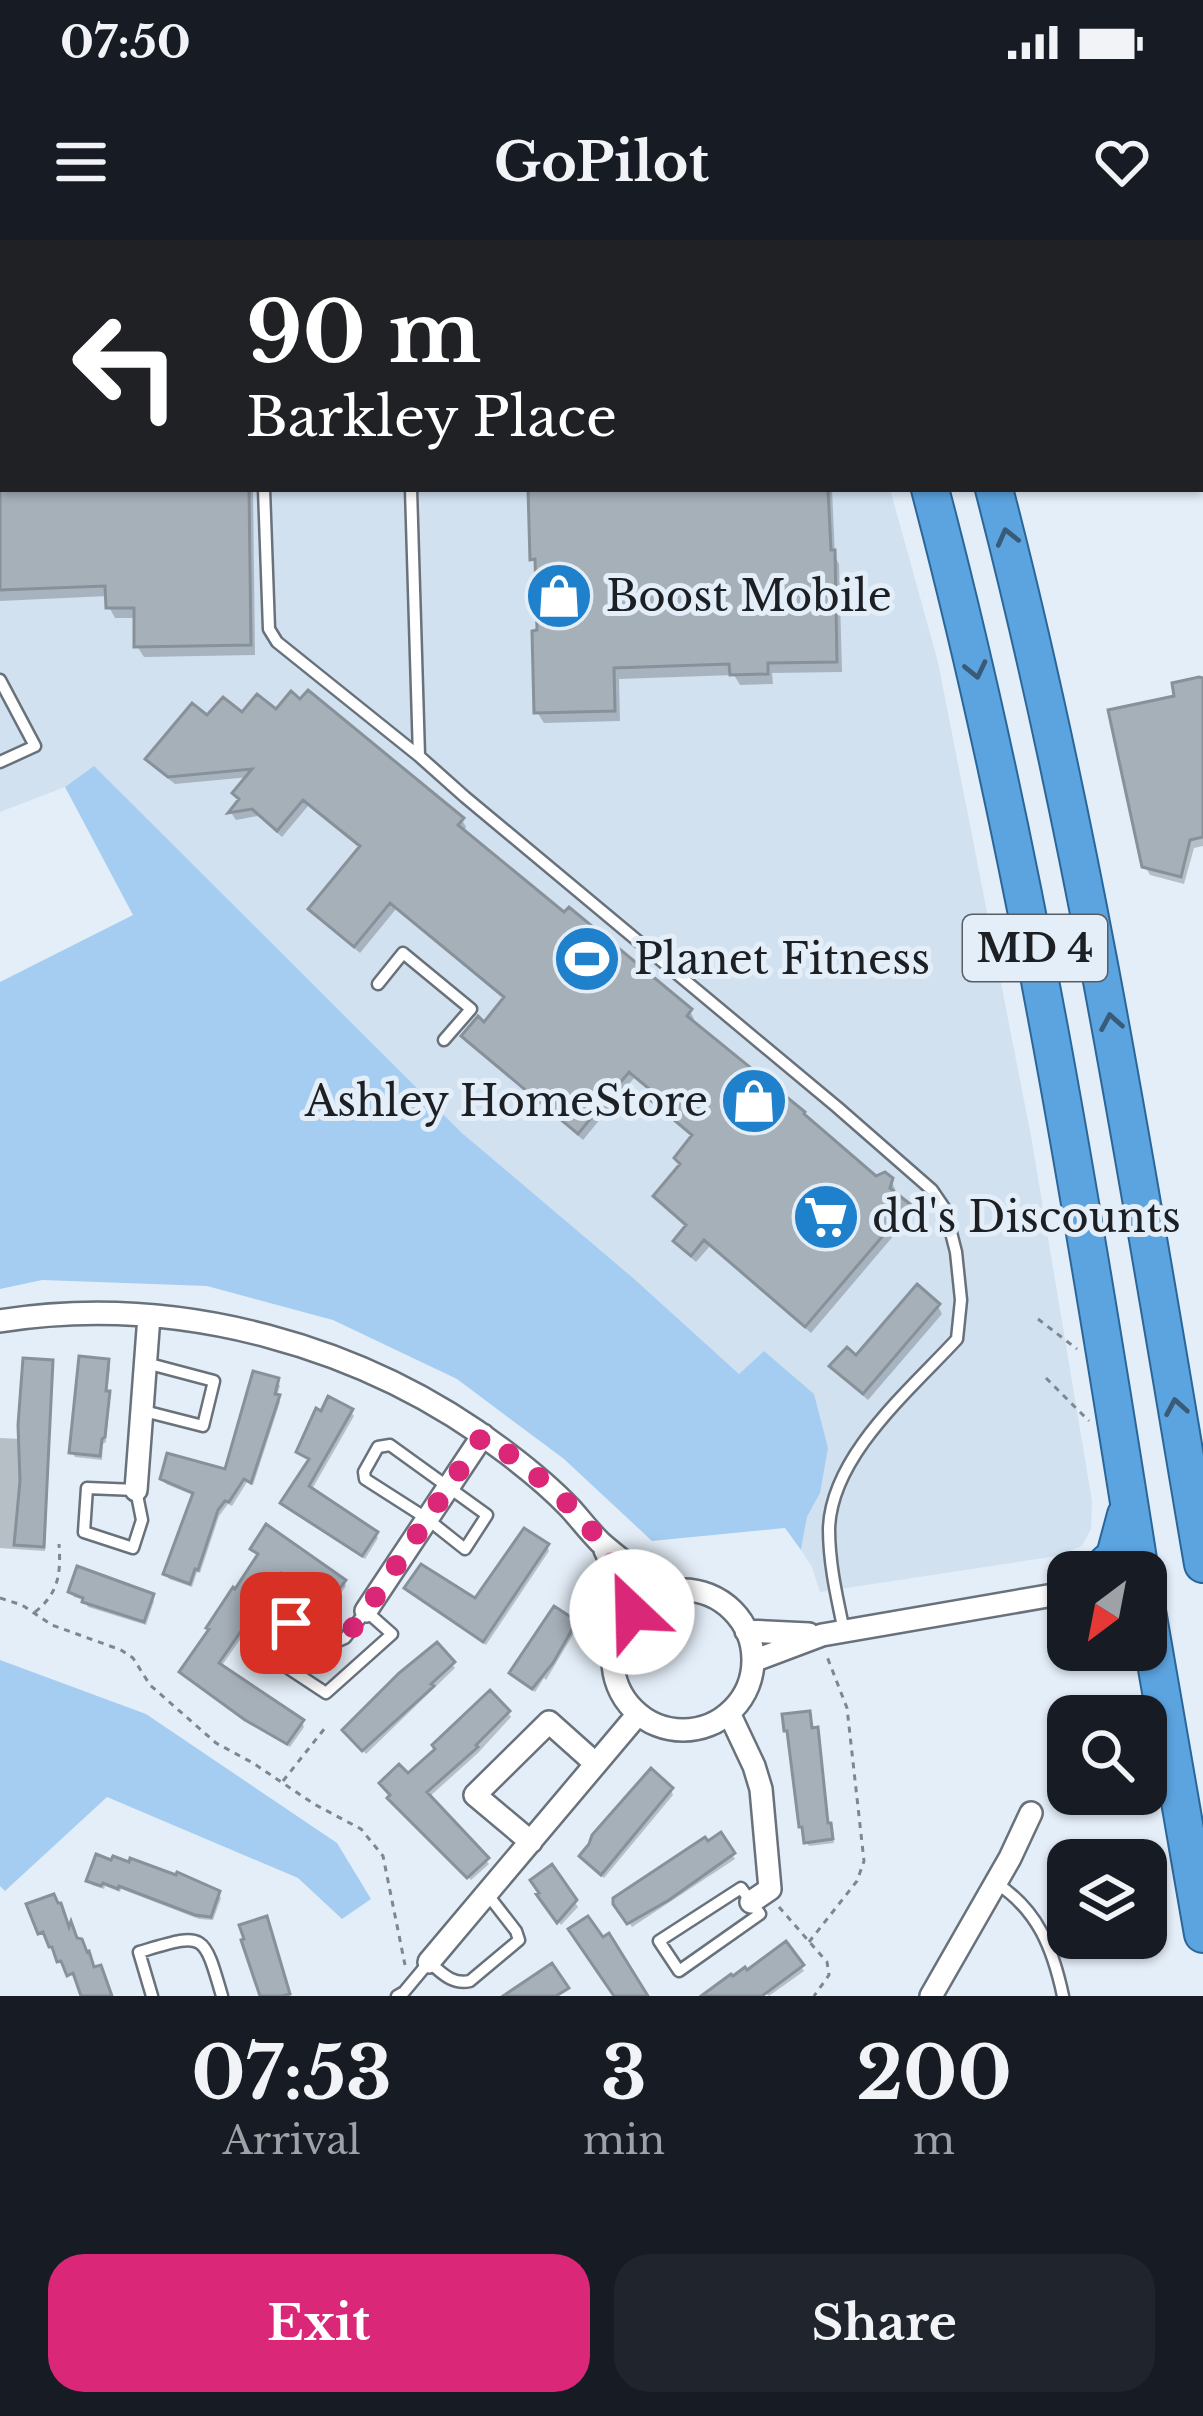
<!DOCTYPE html>
<html lang="en">
<head>
<meta charset="utf-8">
<style>
  body { margin:0; font-family:"Libre Baskerville",serif; background:#20242c; color:#f1f3f6; height:100vh; display:flex; flex-direction:column; font-size:45px; white-space:nowrap }
  * { box-sizing:border-box; margin:0 }
  p { font-size:39px; color:#9ea1a6 }
  .icon { flex:none; width:66px; height:66px; fill:none; stroke:currentColor; stroke-width:2; stroke-linecap:round; stroke-linejoin:round }
  .map { position:relative; height:1756px; overflow:hidden }
  .side { display:flex; flex-direction:column; background:#171b24; flex:1 }
  .side>* { flex:none }
  .guide { position:absolute; left:0px; top:0px; width:1203px; height:252px; box-shadow:0 3px 9px #0004; background:#202124; color:#fff; overflow:hidden }
  .needle { width:78px; rotate:212deg }
  .buttons { position:absolute; left:1047px; top:1311px; display:grid; gap:24px }
  .buttons a { display:grid; place-items:center; width:120px; height:120px; border-radius:24px; background:#171b24; box-shadow:0 3px 9px #0004; font-size:60px }
  .pin { position:absolute; display:grid; place-items:center; width:102px; height:102px; color:#fff; margin:-51px; border-radius:24px; box-shadow:0 6px 18px #0006 }
  .me { position:absolute; width:132px; margin:-66px; rotate:336deg; stroke-linejoin:round; filter:drop-shadow(0 0 9px #0008) }
  .turn { display:flex; align-items:center; gap:42px; height:252px; padding:0 48px; font-size:54px }
  .turn .icon { width:156px; height:156px; stroke-width:2.5 }
  .turn b { display:block; font-size:84px; line-height:102px }
  .eta { display:flex; justify-content:space-evenly; align-items:center; height:204px; text-align:center }
  .eta b { font-size:72px; font-weight:700; line-height:84px }
  .primary-button { display:flex; gap:24px; margin-top:auto; padding:24px 48px }
  .primary-button a { flex:1; height:138px; border-radius:36px; background:#db2777; color:#fff; font-size:48px; font-weight:700; line-height:138px; text-align:center }
  .primary-button a+a { background:#20242c; color:#f1f3f6 }
  .status { display:flex; justify-content:space-between; align-items:center; height:84px; padding:0 60px; background:#171b24; direction:ltr }
  .status svg { height:33px; fill:currentColor }
  header { display:flex; justify-content:space-between; align-items:center; height:156px; padding:0 48px; background:#171b24; font-size:54px; font-weight:700 }
  .map>svg:first-child { display:block }
</style>
</head>
<body>
<div class="status"><b>07:50</b><svg viewBox="0 0 49 12"><path d="M0 12V9h3v3zM5 12V6h3v6zM10 12V3h3v9zM15 12V0h3v12zM26 1h20v11H26zM47 4h2v5h-2z"/></svg></div>
<header><svg class="icon" aria-label="menu" viewBox="0 0 24 24"><path d="M4 6h16M4 12h16M4 18h16"/></svg>GoPilot<svg class="icon" aria-label="heart" viewBox="0 0 24 24"><path d="M12 20l-8-8c-3-5 5-10 8-4 3-6 11-1 8 4z"/></svg></header>
<div class="map">
<svg width="1203" height="1756" viewBox="0 0 1203 1756">
  <rect width="100%" height="100%" fill="#e4eef8"/>
  <path fill="#d1e1f0" d="M145 0H704L720 3H126Z
    M0 23H3V249H890L938 422 1031 896 1092 1261 1091 1289 1082 1306 1057 1316 820 1352 812 1327 801 1310 807 1277 820 1253 764 1111 739 1134 462 893 94 527 65 547 0 572Z"/>
  <path fill="#a5cdf2" d="M94 526 462 893 633 1038 739 1134 764 1111 814 1154 828 1208 820 1253 807 1277 801 1310 785 1288 652 1301 564 1219 457 1139 333 1080 207 1046 42 1040 0 1049V742L133 675 65 547Z
    M0 1420 146 1474 337 1603 371 1659 342 1679 298 1638 107 1557 5 1651 0 1646Z"/>
  <path fill="#0003" d="M0 213H3V249H253L255 415 144 417 137 406V378H115L109 367 108 356 0 361Z
    M531 249H832L835 317 839 324 842 432 772 433 773 444 740 445 734 435 619 439 620 481 544 483 537 472 538 328 533 319Z
    M1203 439V606L1194 608 1184 644 1150 635 1145 626 1178 458Z
    M242 476 462 580 466 587 463 592 565 677 690 771 694 779 691 783 876 939 891 940 895 949 894 955 907 966 912 974 811 1093 710 1006 696 1022 681 1009 677 1001 688 987 661 964 657 957 682 926 694 898 656 866 651 858 655 854 634 838 583 900 469 804 464 796 484 786 505 760 396 669 360 713 317 677 312 669 361 609 308 566 282 597 258 576 236 580 232 574 240 561 236 554 250 537 175 544 153 527 149 519 207 479Z
    M938 1066 942 1074 868 1160 837 1133 833 1126 856 1119Z
    M107 1122 110 1127 107 1153 110 1159 106 1202 103 1204 102 1220 75 1217 72 1212Z
    M51 1123 53 1128 45 1311 0 1308V1198L20 1199Z
    M277 1141 280 1146 277 1156 280 1162 253 1245 247 1242 232 1266 228 1264 219 1276 200 1333 197 1332 192 1347 169 1339 166 1334 195 1256 166 1244 163 1239 227 1232Z
    M351 1172 354 1176 311 1251 376 1294 378 1298 365 1319 286 1267 284 1263 311 1222 299 1212Z
    M547 1306 549 1311 486 1405 410 1353 407 1349 476 1362Z
    M253 1309 344 1342 346 1346 332 1366 284 1336 221 1427 302 1482 304 1487 290 1507 251 1484 182 1433 260 1316Z
    M71 1352 152 1357 154 1361 146 1385 88 1367 84 1360 74 1357Z
    M574 1383 577 1388 546 1440 544 1438 535 1452 515 1438 512 1433Z
    M452 1424 455 1428 366 1514 348 1495Z
    M508 1473 511 1477 478 1513 428 1558 489 1624 471 1640 393 1563 408 1537 438 1510Z
    M809 1474 813 1491 819 1495 829 1585 834 1603 809 1606 806 1602Z
    M671 1550 673 1555 604 1638 585 1620Z
    M720 1596 735 1619 632 1687 616 1663Z
    M552 1628 578 1667 561 1685 543 1659Z
    M90 1640 218 1654 221 1658 213 1680 199 1679 121 1649 120 1652 105 1646 104 1649 92 1645Z
    M785 1705 804 1731 769 1756 765 1753 761 1756H706L746 1734Z"/>
  <path fill="#a6b0b9" stroke="#88919a" stroke-width="3" d="M0 249H249L251 405 134 407V368H106L105 346 0 350Z
    M528 249H828L831 310H835L837 422 768 423V434L730 435 729 424 614 428 615 471 534 473 532 391 537 390 535 319 530 320Z
    M1199 437 1203 438V597L1190 600 1181 637 1142 627 1108 470 1174 456 1172 443Z
    M308 450 464 578 458 585 564 672 569 667 692 769 687 776 805 872 804 874 876 936 885 932 893 938 890 948 910 964 805 1087 704 1000 691 1016 673 1001 686 985 653 956 680 924 674 918 692 895 648 858 653 852 629 832 578 894 461 796 478 776 484 782 504 757 390 663 354 707 308 669 360 606 303 560 277 591 252 569 228 573 239 559 232 553 252 529 168 537 145 519 192 463 207 475 223 457 242 472 257 454 276 469 291 451 300 459Z
    M917 1044 940 1064 863 1154 829 1126 847 1107 856 1115Z
    M79 1116 109 1119 106 1151H110L105 1197 102 1199 100 1216 69 1213Z
    M23 1118 53 1120 44 1307 14 1305 20 1241 18 1185Z
    M253 1131 279 1138 275 1154 280 1155 251 1243 244 1239 229 1262 225 1261 218 1270 198 1330 195 1329 190 1344 163 1334 193 1253 160 1239 167 1213 225 1229Z
    M328 1156 353 1169 309 1246 378 1292 362 1316 280 1263 309 1219 296 1212 316 1168 321 1171Z
    M266 1284 346 1340 329 1363 281 1333 219 1423 304 1480 287 1504 245 1480 179 1432 209 1389 206 1388 233 1347 235 1349 258 1314 250 1309Z
    M524 1288 549 1304 483 1402 404 1348 421 1324 475 1358Z
    M77 1326 154 1354 144 1382 82 1362 83 1358 68 1352Z
    M554 1366 577 1381 553 1423 532 1449 509 1433Z
    M437 1402 455 1422 431 1444 434 1446 422 1457 362 1511 342 1490 399 1433Z
    M490 1450 510 1471 476 1505 478 1507 427 1552 489 1618 467 1638 387 1558 390 1555 379 1543 399 1524 408 1533 435 1509 432 1505Z
    M810 1471 812 1488 818 1487 828 1583H831L833 1599 804 1603 802 1587H799L787 1491H784L782 1474Z
    M651 1528 673 1548 601 1635 579 1616 589 1604 592 1595Z
    M721 1592 735 1613 669 1660 627 1684 613 1664V1658L705 1597 708 1601Z
    M96 1614 111 1620 113 1616 129 1622 130 1618 176 1635 177 1632 220 1651 211 1677 195 1675 119 1646 118 1649 103 1643 101 1646 86 1641Z
    M552 1624 577 1660 557 1683 536 1654 539 1653 530 1640Z
    M54 1654 58 1663H61L69 1687 71 1681 77 1698 82 1699 87 1712 89 1711 94 1727 101 1725 112 1756H81L73 1733 67 1736 61 1721 57 1722 52 1707H49L43 1692 38 1694 26 1664Z
    M267 1676 290 1754 282 1756H260L241 1700 244 1699 239 1685Z
    M588 1676 603 1697 609 1693 648 1756H614L568 1689Z
    M786 1701 804 1725 762 1756H701L731 1734 733 1736 745 1727 747 1730Z
    M552 1723 569 1748 556 1756H503Z"/>
  <g fill="none" stroke-linecap="round" stroke-linejoin="round">
    <g stroke="#69727b" stroke-width="15">
      <path id="service" d="M213 0V3
        M402 0V3
        M264 249 269 389 277 402 419 516 465 557 837 867 932 950 945 969 956 1012 961 1060 957 1099C910 1150 831 1216 829 1289 829 1324 837 1358 844 1391
        M411 249 419 516
        M0 440 35 506 0 522
        M378 744 403 713 471 769 444 800
        M144 1171 203 1186 214 1141 146 1123
        M390 1205 487 1275 465 1309 426 1278 365 1239 364 1232 378 1207Z
        M87 1248 136 1250 142 1280 133 1308 84 1292Z
        M366 1371 392 1394 326 1453 273 1418 291 1383 327 1406 345 1398Z
        M996 1643C1038 1670 1053 1709 1063 1756
        M741 1648 760 1674 679 1731 659 1701Z
        M152 1756 139 1712C204 1693 203 1690 222 1756
        M397 1756 404 1752 429 1722C442 1733 452 1745 470 1741L519 1700 516 1691 488 1655"/>
    </g>
    <g stroke="#69727b" stroke-width="26">
      <path id="minor" d="M0 1081C177 1053 367 1105 508 1214 529 1230 551 1248 570 1268 580 1279 589 1291 600 1302 620 1320 643 1336 665 1353
        M136 1250 149 1076
        M605 1310 633 1369
        M613 1420a70 70 0 1 1 140 0a70 70 0 1 1-140 0Z
        M366 1371 483 1195
        M746 1391 809 1394
        M753 1421 822 1395 1065 1353
        M729 1473 754 1526 761 1549 770 1649 751 1662
        M531 1602 475 1555 549 1482 596 1524
        M429 1722 638 1474
        M931 1756 1010 1618 1031 1573"/>
    </g>
    <g stroke="#2b6699" stroke-width="38">
      <path id="primary" d="M942 0 965 3
        M1168 0 1180 3
        M1200 50 1203 51"/>
    </g>
    <g stroke="#2b6699" stroke-width="40">
      <path id="trunk" d="M790 0 795 3
        M861 0 862 3
        M921 0 922 3
        M930 249C1024 605 1083 969 1140 1332
        M994 249C1086 603 1142 964 1203 1324
        M1098 1332 1115 1316 1126 1275
        M1065 1353 1068 1351
        M1146 1365 1203 1694"/>
    </g>
    <path stroke="#7f868d" stroke-width="3" stroke-dasharray="6 6" stroke-linecap="butt" d="M1038 1079 1077 1109
      M1046 1138 1089 1181
      M0 1358 22 1365 52 1385 121 1410 133 1418 150 1445 216 1503 253 1523 314 1564 361 1589 383 1616 405 1725
      M35 1372C59 1353 61 1333 59 1304
      M283 1541 325 1488
      M779 1667 827 1722 829 1735 814 1756
      M809 1702 857 1641 864 1621 847 1468 826 1414"/>
    <use href="#service" stroke="#fff" stroke-width="10"/>
    <use href="#minor" stroke="#fff" stroke-width="21"/>
    <use href="#primary" stroke="#85bbe8" stroke-width="33"/>
    <use href="#trunk" stroke="#5ca4e0" stroke-width="36"/>
  </g>
  <defs><path id="oneway-chevron" d="M-2-3.5L2.5 0L-2 3.5" fill="none" stroke-width="1.6" stroke-linecap="round" stroke-linejoin="round" transform="scale(3)"/></defs>
  <g stroke="#395b78">
    <use href="#oneway-chevron" transform="translate(1007 297) rotate(-104)"/>
    <use href="#oneway-chevron" transform="translate(976 430) rotate(77)"/>
    <use href="#oneway-chevron" transform="translate(1111 782) rotate(-100)"/>
    <use href="#oneway-chevron" transform="translate(1176 1167) rotate(-100)"/>
  </g>
  <g fill="none" stroke-linecap="round" stroke-linejoin="round">
    <path stroke="#db2777" stroke-width="21" stroke-dasharray="0 37.8" d="M291 1383 327 1406 345 1398 366 1371 483 1195C524 1225 571 1259 600 1302 614 1322 623 1347 633 1369L632 1372"/>
  </g>
  <defs>
    <g id="shop-disc" transform="scale(3.45)"><circle r="9.5" fill="#1f81cc" stroke="#e4eef8"/><path d="M-5-2.5h2.3a2.7 3.5 0 0 1 5.4 0H5L5.5 6h-11ZM-1.5-2.5h3a1.5 2.3 0 0 0-3 0Z" fill="#fff"/></g>
    <g id="stadium-disc" transform="scale(3.45)"><circle r="9.5" fill="#1f81cc" stroke="#e4eef8"/><path d="M0-5a6.5 5 0 1 0 0 10a6.5 5 0 1 0 0-10ZM-3.5-1.8h7v3.6h-7Z" fill="#fff"/></g>
    <g id="supermarket-disc" transform="scale(3.45)"><circle r="9.5" fill="#1f81cc" stroke="#e4eef8"/><path d="M-6-5.5h2.5l.6 2H6L4.5 2H-2.5L-4.4-4H-6ZM-1.5 3.2a1.3 1.3 0 1 0 .1 0ZM3 3.2a1.3 1.3 0 1 0 .1 0Z" fill="#fff"/></g>
  </defs>
  <g fill-rule="evenodd">
    <use href="#shop-disc" x="559" y="356"/>
    <use href="#stadium-disc" x="587" y="719"/>
    <use href="#shop-disc" x="754" y="861"/>
    <use href="#supermarket-disc" x="826" y="977"/>
  </g>
  <g text-anchor="middle" dominant-baseline="central" stroke-width="10" stroke-linejoin="round" paint-order="stroke">
    <rect fill="#e4eef8" stroke="#585d63" stroke-width="3" x="963" y="675" width="144" height="66" rx="9"/>
    <g font-size="39" font-weight="bold" fill="#1c1f23">
      <text x="1035" y="708">MD 4</text>
    </g>
    <g font-size="42" fill="#1c1f23" stroke="#e4eef8" text-anchor="start">
      <text x="606" y="356">Boost Mobile</text>
      <text x="634" y="719">Planet Fitness</text>
      <text x="708" y="861" text-anchor="end">Ashley HomeStore</text>
      <text x="872" y="977">dd's Discounts</text>
    </g>
  </g>
</svg>
<div class="buttons">
<a><svg class="needle" viewBox="-14 -14 28 28"><path d="M0-13l5 13h-10z" fill="#e53935"/><path d="M0 13l5-13h-10z" fill="#9ea1a6"/></svg></a>
<a><svg class="icon" aria-label="search" viewBox="0 0 24 24"><circle cx="10" cy="10" r="6"/><path d="M15 15l6 6"/></svg></a>
<a><svg class="icon" aria-label="layers" viewBox="0 0 24 24"><path d="M12 4l9 5-9 5-9-5zM3 14l9 5 9-5"/></svg></a>
</div>
<div class="pin" style="left:291px;top:1383px;background:#d93025"><svg class="icon" aria-label="arrive" viewBox="0 0 24 24"><path d="M6 21V4h12l-3 4 3 4H6"/></svg></div>
<svg class="me" style="left:632px;top:1372px" viewBox="-20 -20 40 40"><circle r="19" fill="#fff"/><path d="M0-13L10 11 0 6-10 11z" fill="#db2777"/></svg>
<div class="guide">
<div class="turn"><svg class="icon" aria-label="left" viewBox="0 0 24 24"><path d="M17 20v-9H6M10 6l-5 5 5 5"/></svg><div><b>90 m</b>Barkley Place</div></div>
</div>
</div>
<section class="side">
<div class="eta">
<div><b>07:53</b><p>Arrival</p></div>
<div><b>3</b><p>min</p></div>
<div><b>200</b><p>m</p></div>
</div>
<div class="primary-button"><a>Exit</a><a>Share</a></div>
</section>
</body>
</html>
